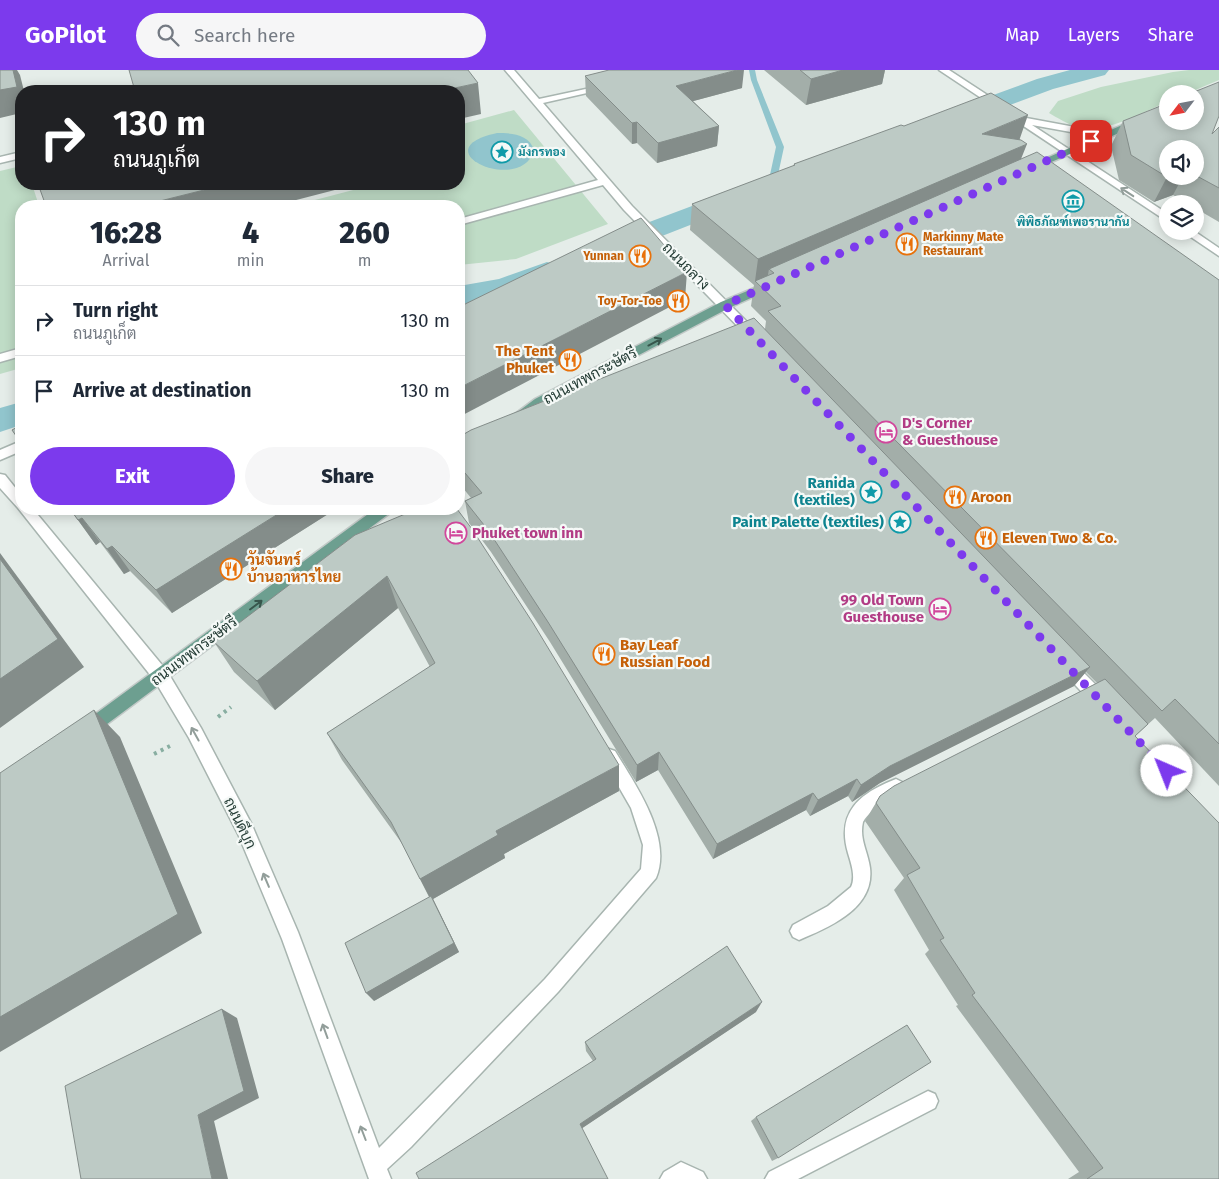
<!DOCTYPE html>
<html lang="en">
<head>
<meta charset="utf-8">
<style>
  body { margin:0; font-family:"Fira Sans",Sarabun,sans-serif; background:#f6f6f7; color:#1f2937; height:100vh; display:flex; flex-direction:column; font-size:19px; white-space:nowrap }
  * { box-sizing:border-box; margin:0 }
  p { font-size:16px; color:#747a83 }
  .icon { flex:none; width:28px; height:28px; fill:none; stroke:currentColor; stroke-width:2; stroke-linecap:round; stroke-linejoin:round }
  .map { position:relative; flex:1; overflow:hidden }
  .panel { position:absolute; left:15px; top:130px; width:450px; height:315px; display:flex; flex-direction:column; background:#fff; border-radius:20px; box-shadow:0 2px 12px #0003 }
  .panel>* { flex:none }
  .top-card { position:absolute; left:15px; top:15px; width:450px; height:105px; border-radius:20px; box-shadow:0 2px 12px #0003; background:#202124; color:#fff; overflow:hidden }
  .needle { width:32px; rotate:238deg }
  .controls { position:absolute; left:1159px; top:15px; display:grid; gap:10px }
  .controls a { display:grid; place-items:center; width:45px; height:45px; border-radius:50%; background:#fff; box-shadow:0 2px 12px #0003; font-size:25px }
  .pin { position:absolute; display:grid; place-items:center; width:42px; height:42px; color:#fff; margin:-21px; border-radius:10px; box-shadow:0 2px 8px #0006 }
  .me { position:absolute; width:55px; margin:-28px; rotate:316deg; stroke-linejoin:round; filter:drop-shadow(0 0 4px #0008) }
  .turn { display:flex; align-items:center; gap:18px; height:105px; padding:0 15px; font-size:22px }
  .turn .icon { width:65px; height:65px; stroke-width:2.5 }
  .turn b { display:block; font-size:35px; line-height:42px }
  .eta { display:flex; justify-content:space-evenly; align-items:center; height:85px; text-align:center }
  .eta b { font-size:30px; font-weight:800; line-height:35px }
  .action { display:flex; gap:10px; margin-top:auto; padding:10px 15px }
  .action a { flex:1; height:58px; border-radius:30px; background:#7c3aed; color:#fff; font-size:20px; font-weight:800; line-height:58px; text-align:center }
  .action a+a { background:#f6f6f7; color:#1f2937 }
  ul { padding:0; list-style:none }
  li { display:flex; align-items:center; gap:15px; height:70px; padding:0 15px; border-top:1px solid #e0e1e3 }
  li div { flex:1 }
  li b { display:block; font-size:19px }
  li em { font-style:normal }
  header { display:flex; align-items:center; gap:30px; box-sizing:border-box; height:70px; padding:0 25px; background:#7c3aed; color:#fff }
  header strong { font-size:24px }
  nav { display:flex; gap:28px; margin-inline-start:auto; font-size:18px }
  .search { width:350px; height:45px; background:#f6f6f7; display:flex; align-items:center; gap:12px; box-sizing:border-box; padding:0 18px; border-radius:28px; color:#747a83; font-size:19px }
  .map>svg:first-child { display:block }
</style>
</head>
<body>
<header>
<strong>GoPilot</strong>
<div class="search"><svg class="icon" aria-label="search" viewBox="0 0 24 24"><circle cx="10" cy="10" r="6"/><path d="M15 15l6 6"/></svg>Search here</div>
<nav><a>Map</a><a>Layers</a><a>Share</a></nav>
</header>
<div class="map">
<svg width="1219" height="1109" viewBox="0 0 1219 1109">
  <rect width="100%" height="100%" fill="#e5ede9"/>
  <path fill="#bfdcc6" d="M1189 0H1219V10L1186 24H1168L1167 32C1143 42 1104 65 1077 57 1067 54 1058 48 1049 43L1058 31 1101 17 1173 2Z
    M514 40 608 154 516 189 459 195V136H292L376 114H459V55Z
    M21 96V114H32L39 136H21V298L0 304V101Z"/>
  <path fill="#91c5cd" d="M497 63C511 63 529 64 534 80 522 126 419 80 497 63Z"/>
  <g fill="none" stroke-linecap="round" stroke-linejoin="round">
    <path fill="#91c5cd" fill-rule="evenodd" d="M749 0H755L757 10 784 77 776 114 772 116 768 114 776 77 751 10Z"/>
    <path fill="#91c5cd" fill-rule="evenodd" d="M1070 0H1109L1105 5 1053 19 962 53 953 55 944 53 941 48 944 43 1037 9Z
      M740 118 749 120 753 126 749 132 616 184 606 186 596 184 592 178 596 172Z
      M547 192 557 195 561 201C548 220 482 231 459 234V216L499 209Z
      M21 332V355L0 362V338Z"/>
    <g stroke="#a8b5b0" stroke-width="3">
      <path id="minor" d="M505 0H514L539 29 609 14V18L543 33 632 136 759 264 761 267 759 270H751L624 140 603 115 459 155V149L598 110Z
        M939 0H949L1021 47 1107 63V67L1104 68 1032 55 1168 144V152Z
        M21 82V88L0 93V87Z
        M1182 161H1194L1219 178V186Z
        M21 278V286L0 292V284Z
        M21 371V381L0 390V380Z
        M0 404 5 405 21 425V439H33L167 601 201 658 251 753 298 862 379 1078 545 909 641 799 643 775 631 738 601 686 603 681 609 679 615 681C635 714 673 768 656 808L558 922 411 1077 387 1099 391 1109H369L282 869 238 764 189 668 155 611 18 438 0 418Z
        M1067 589 1072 591 1107 626 1109 631 1107 636 1101 638 1095 636 1062 601 1059 596 1062 591Z
        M896 709 902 712 904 717C899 730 872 735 863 752 859 769 868 782 870 798 875 838 830 857 799 870L793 867 790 861 793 855 828 836 851 817C856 807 851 793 848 783 836 742 860 723 896 709Z
        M928 1021 935 1024 938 1031 935 1038 798 1109H765L769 1102Z
        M681 1092 703 1102 707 1109H660L664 1102Z"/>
    </g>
    <g stroke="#c2c9c7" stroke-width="3">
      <path id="major" d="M1168 35V42L1035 99H1027L1026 97Z
        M771 211 777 215 775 217 729 238 543 335C536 340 526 350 517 347L515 344 535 329 721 232Z
        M375 439H392L390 443 91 666 85 668 79 666 77 661 79 656Z"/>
    </g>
    <path stroke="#88aea1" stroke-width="4" stroke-dasharray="3 4.5" stroke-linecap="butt" d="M218 647 231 637
      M154 684 170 676"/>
    <use href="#minor" fill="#fff" fill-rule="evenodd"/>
    <use href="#major" fill="#6d9f90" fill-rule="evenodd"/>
  </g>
  <path fill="#a3aea9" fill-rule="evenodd" d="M764 0H885L882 14 806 35Z
    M585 6 742 18 693 31 719 56 717 76 657 93 637 73 632 74 586 26Z
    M1123 51 1212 64 1219 57V152L1195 138V134H1188L1173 125 1154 132 1119 110 1111 76ZM1195 79V106H1168Z
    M904 56 1020 69 1021 89 1219 210V716L1155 648 1135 666 1219 1109H1068L1079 1102 956 936 958 935 925 884 929 880 894 820 904 808 865 751 880 726 1097 613 1086 602 1074 616 880 713 852 732 848 726 810 746 806 740 713 789 658 700 636 712 550 572 491 482 469 453 465 431 471 428 459 413V367L765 259 766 251 751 236 754 215 690 160 692 134 793 96 794 94Z
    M70 439H336L172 543 130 501 124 504 100 472 96 475Z
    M355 465 619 721 504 784 505 788 433 829 459 882 374 931 429 827 403 775 342 690 327 663 430 597 398 538 275 640 234 602 214 572Z
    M756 942 582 1058 419 1109 593 991 586 981 585 972Z
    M756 1047 778 1088 772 1091 751 1051Z"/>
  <path fill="#848d8a" d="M13 0H17L20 5 24 21H21V43L0 48V20Z
    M737 0H744L742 18 675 36 676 16Z
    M843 0H885L882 14 806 35 811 9Z
    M478 13 481 44 459 49V21H441Z
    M1028 45 1019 71 982 64Z
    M637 52V73L632 74V53Z
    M719 56 717 76 657 93 658 73Z
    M1027 74 1017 99 774 203 769 199 767 210 755 211 758 189Z
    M1169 106H1183L1173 125 1154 132 1167 107Z
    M228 114H358L273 136H140Z
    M687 202 685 229 459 347V318Z
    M286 439H336L172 543 156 520Z
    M82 448 100 472 96 475 78 450Z
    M112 476 130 501 124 504 107 479Z
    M0 483 84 597 0 658Z
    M387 506 398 538 275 640 257 611Z
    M1090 597 1074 616 880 713 852 732 861 715 890 696Z
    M94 640 120 667 202 863 0 982V947Z
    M659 682 658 700 636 712 637 695Z
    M619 695V721L504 784 505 788 433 829 459 882 374 931 366 923 431 830 420 809 496 761Z
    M857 709 848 726 810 746 818 730Z
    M813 723 806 740 713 789 717 774Z
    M762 932 756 942 581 1059 580 1054Z
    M222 939 237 948 259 1028 214 1051 228 1109H212L198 1045Z"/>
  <path fill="#bdcac5" stroke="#848d8a" d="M0 0H13L17 17 0 20Z
    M129 0H468L478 13 441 21H135Z
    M609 0H737L676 16 719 56 658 73 637 52 632 53 585 6Z
    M800 0H843L811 9Z
    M1219 12V46L1212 64 1219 57V118L1195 105V79H1168V106H1169L1167 107 1131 85 1123 51 1168 33V51H1195V24H1189Z
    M991 23 1028 45 982 64 1021 70 1027 74 758 189 692 134 795 95 794 94 901 55 904 56Z
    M1037 82 1219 210V674L1175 629 1162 641 768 241 781 236 755 211 774 203 769 199Z
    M38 114H228L140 136H46Z
    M641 148 687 202 459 318V237Z
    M754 248 1090 597 890 696 861 715 857 709 818 730 813 723 717 774 659 682 637 695 548 552 488 460 465 431 482 423 459 396V367L471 360Z
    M21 355V373L12 360Z
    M70 439H286L156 520 112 476 107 479 82 448 78 450Z
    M417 439H457L472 459 533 553 619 695 496 761 498 765 420 809 391 752 327 663 435 593 387 506 257 611 214 572 355 465Z
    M0 489 58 569 0 609Z
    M1105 609 1148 654 1135 666 1219 753V1109H1087L1103 1098 972 925 975 923 940 870 944 868 907 805 920 798 876 733 880 726 894 716Z
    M94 640 178 844 0 947V703Z
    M431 826 454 873 366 923 345 873Z
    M727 876 762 932 580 1054 608 1109H419L416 1103 596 989 585 972Z
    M222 939 244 1021 198 1045 212 1109H81L65 1016Z
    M907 955 931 992 778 1088 756 1047Z"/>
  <defs><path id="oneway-shaft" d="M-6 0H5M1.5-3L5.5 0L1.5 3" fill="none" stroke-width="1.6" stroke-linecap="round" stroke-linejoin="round" transform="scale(1.25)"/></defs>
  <g stroke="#929e9a">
    <use href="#oneway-shaft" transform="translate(1127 122) rotate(-147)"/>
    <use href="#oneway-shaft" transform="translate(195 664) rotate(-119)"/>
    <use href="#oneway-shaft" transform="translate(266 810) rotate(-113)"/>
    <use href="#oneway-shaft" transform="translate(325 961) rotate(-110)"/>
    <use href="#oneway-shaft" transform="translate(363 1063) rotate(-111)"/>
  </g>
  <g stroke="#37564c">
    <use href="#oneway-shaft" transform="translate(655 272) rotate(-28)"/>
    <use href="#oneway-shaft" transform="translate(256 535) rotate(-37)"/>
  </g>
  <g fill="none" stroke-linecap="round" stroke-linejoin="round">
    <path stroke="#7c3aed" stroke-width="9" stroke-dasharray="0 16.2" d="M1091 71 725 235 1167 701"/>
  </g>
  <defs>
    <g id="sight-ring" transform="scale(1.125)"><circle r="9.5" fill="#f5f9f7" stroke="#0f9aa8" stroke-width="1.5"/><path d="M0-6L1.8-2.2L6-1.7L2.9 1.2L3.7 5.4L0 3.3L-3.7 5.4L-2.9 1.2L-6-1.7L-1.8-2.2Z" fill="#0f9aa8"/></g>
    <g id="museum-ring" transform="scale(1.125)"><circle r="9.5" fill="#f5f9f7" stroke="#0f9aa8" stroke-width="1.5"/><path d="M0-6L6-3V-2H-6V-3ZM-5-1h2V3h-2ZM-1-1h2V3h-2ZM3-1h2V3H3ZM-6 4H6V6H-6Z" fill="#0f9aa8"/></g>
    <g id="restaurant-ring" transform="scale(1.125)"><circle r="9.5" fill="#f5f9f7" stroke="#e8710a" stroke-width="1.5"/><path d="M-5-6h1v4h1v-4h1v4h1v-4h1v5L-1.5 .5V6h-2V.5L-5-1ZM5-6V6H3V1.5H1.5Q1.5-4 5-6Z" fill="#e8710a"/></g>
    <g id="hotel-ring" transform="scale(1.125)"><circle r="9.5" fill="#f5f9f7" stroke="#d1479c" stroke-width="1.5"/><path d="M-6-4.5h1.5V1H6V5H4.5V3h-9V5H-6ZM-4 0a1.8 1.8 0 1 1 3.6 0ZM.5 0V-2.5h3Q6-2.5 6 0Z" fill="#d1479c"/></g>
  </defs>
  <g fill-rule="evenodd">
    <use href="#sight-ring" x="502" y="82"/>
    <use href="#museum-ring" x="1073" y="131"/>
    <use href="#restaurant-ring" x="907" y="174"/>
    <use href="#restaurant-ring" x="640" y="186"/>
    <use href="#restaurant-ring" x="678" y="231"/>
    <use href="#restaurant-ring" x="570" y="290"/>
    <use href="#hotel-ring" x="886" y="362"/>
    <use href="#sight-ring" x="871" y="422"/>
    <use href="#restaurant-ring" x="955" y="427"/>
    <use href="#sight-ring" x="900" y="452"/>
    <use href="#hotel-ring" x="456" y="463"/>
    <use href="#restaurant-ring" x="986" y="468"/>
    <use href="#restaurant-ring" x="231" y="499"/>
    <use href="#hotel-ring" x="940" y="539"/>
    <use href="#restaurant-ring" x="604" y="584"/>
  </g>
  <g text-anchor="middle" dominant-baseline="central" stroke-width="4.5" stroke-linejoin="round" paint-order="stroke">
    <g font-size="12" font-weight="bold" fill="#0d838f" stroke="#f5f9f7" text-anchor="start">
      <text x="518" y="82">มังกรทอง</text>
      <text x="1073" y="152" text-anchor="middle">พิพิธภัณฑ์เพอรานากัน</text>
    </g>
    <g font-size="12" font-weight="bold" fill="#c56008" stroke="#f5f9f7" text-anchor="end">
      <text x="923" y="167" text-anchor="start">Markinny Mate<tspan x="923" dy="14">Restaurant</tspan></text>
      <text x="624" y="186">Yunnan</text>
      <text x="662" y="231">Toy-Tor-Toe</text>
    </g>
    <g font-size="15" fill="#253d36" stroke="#f5f9f7">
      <text transform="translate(686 196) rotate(45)">ถนนถลาง</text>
      <text transform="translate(590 306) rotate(-28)">ถนนเทพกระษัตรี</text>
      <text transform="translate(194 581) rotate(-37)">ถนนเทพกระษัตรี</text>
      <text transform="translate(240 753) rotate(64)">ถนนดีบุก</text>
    </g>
    <g font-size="15" font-weight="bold" fill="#c56008" stroke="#f5f9f7" text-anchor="start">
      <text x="554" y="281" text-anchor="end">The Tent<tspan x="554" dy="17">Phuket</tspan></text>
      <text x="971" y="427">Aroon</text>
      <text x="1002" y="468">Eleven Two &amp; Co.</text>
      <text x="247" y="490">วันจันทร์<tspan x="247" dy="17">บ้านอาหารไทย</tspan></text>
      <text x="620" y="575">Bay Leaf<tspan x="620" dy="17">Russian Food</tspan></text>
    </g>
    <g font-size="15" font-weight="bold" fill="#b23c85" stroke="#f5f9f7" text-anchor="start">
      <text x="902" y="353">D's Corner<tspan x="902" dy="17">&amp; Guesthouse</tspan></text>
      <text x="472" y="463">Phuket town inn</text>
      <text x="924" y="530" text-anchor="end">99 Old Town<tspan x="924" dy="17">Guesthouse</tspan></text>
    </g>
    <g font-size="15" font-weight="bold" fill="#0d838f" stroke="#f5f9f7" text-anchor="end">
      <text x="855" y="413">Ranida<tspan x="855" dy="17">(textiles)</tspan></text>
      <text x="884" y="452">Paint Palette (textiles)</text>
    </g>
  </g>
</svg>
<div class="controls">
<a><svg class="needle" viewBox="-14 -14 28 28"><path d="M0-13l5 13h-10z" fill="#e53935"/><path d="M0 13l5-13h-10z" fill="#747a83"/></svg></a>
<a><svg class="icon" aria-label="sound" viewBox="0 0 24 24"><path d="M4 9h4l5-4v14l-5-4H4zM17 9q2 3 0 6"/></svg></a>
<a><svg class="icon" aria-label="layers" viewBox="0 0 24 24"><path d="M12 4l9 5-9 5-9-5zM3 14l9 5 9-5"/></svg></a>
</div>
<div class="pin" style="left:1091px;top:71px;background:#d93025"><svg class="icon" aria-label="arrive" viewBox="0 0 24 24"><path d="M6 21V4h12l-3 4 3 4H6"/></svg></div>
<svg class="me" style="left:1167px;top:701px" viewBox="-20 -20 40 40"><circle r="19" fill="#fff"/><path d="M0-13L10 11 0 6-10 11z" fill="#7c3aed"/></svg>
<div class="top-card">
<div class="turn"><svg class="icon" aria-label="right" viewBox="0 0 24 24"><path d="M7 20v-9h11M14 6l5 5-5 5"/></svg><div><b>130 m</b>ถนนภูเก็ต</div></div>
</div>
<section class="panel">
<div class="eta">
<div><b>16:28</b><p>Arrival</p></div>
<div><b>4</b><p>min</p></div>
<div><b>260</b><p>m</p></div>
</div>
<ul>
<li><svg class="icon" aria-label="right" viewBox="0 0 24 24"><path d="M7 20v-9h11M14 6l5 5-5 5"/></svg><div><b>Turn right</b><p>ถนนภูเก็ต</p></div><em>130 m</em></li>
<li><svg class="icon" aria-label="arrive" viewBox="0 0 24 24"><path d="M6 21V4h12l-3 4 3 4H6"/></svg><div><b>Arrive at destination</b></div><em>130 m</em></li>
</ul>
<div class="action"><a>Exit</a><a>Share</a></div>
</section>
</div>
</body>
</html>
